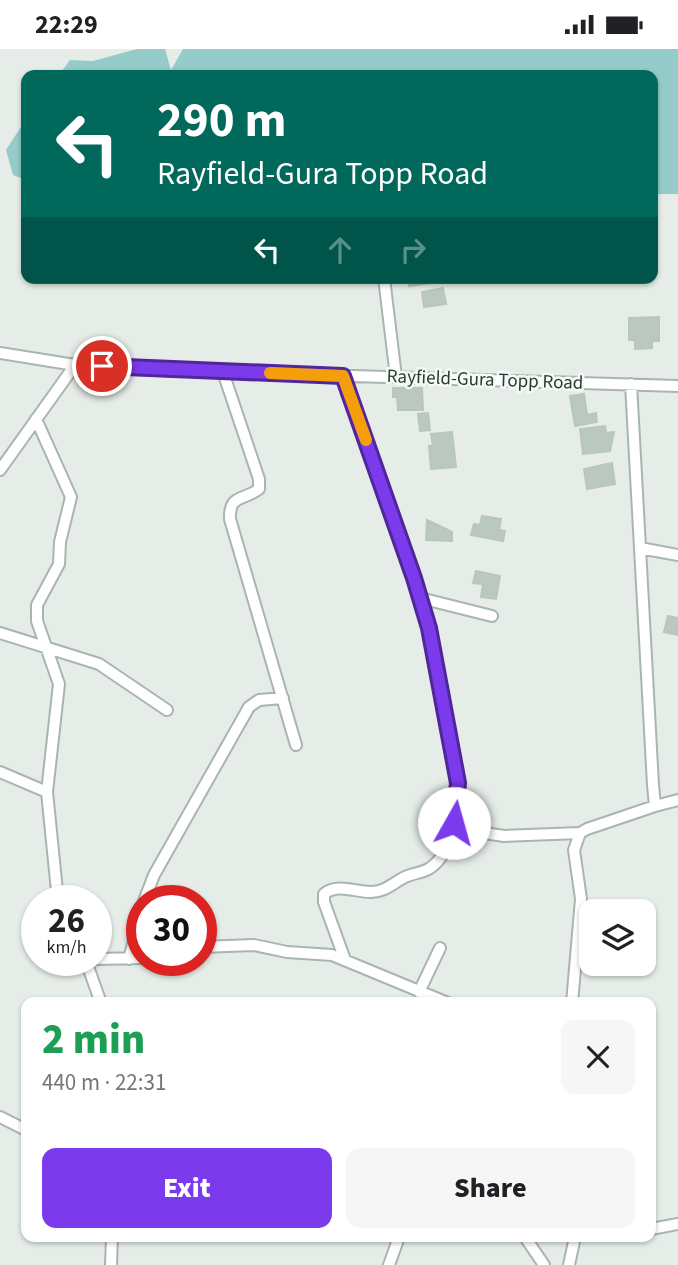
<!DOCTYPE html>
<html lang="en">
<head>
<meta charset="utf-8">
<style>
  body { margin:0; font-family:"Source Sans 3",sans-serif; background:#f6f6f6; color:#202124; height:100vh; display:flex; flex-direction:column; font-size:26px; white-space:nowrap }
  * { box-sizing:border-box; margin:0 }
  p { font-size:23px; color:#757577 }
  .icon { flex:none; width:38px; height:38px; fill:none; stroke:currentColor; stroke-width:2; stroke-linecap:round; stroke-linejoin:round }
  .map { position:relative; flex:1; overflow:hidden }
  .details { position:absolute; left:21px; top:948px; width:635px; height:245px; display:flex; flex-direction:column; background:#fff; border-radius:14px; box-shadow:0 2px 5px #0004 }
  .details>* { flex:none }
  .banner { position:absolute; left:21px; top:21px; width:637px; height:214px; border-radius:14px; box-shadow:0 2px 5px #0004; background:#00695c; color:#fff; overflow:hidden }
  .fabs { position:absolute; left:579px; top:850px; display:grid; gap:14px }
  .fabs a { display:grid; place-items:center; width:77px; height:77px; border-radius:14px; background:#fff; box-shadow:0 2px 5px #0004; font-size:35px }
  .speed { position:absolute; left:21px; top:836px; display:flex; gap:14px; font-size:35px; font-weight:700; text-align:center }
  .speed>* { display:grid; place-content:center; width:91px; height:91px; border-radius:50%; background:#fff; box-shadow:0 2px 5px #0004; line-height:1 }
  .speed small { font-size:18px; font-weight:400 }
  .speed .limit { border:10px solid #d22; background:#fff; color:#111 }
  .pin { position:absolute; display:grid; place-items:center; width:60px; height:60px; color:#fff; margin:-30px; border:4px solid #fff; border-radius:50%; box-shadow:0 2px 7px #0007 }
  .me { position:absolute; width:77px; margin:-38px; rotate:7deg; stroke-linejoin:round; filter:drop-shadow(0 0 5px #0008) }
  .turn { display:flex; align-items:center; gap:24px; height:147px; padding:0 21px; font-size:32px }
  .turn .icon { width:91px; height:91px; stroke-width:2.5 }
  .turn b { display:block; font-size:49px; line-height:60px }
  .lanes { display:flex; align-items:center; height:66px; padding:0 21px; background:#0003; justify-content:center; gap:35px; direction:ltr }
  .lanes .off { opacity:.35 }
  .round { display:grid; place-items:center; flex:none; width:74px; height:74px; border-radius:14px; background:#f6f6f6 }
  .head { display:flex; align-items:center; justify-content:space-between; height:119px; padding:0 21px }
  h1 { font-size:42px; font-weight:800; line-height:52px; color:#1e9e55 }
  .primary-button { display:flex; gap:14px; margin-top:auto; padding:14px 21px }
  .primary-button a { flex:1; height:80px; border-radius:14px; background:#7c3aed; color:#fff; font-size:28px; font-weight:800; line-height:80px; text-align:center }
  .primary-button a+a { background:#f6f6f6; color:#202124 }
  .status { display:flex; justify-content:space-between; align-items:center; height:49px; padding:0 35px; background:#fff; direction:ltr }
  .status svg { height:19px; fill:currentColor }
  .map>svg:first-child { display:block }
</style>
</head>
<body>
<div class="status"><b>22:29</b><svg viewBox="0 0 49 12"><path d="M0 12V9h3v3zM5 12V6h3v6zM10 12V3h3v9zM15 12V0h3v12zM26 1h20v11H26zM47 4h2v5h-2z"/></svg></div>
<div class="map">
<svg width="678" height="1216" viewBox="0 0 678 1216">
  <rect width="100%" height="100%" fill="#e6ede8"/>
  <path fill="#95cbc8" d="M137 0H165L171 21 183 0H678V145H653V26H59L70 11 93 12Z
    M26 70V131L13 126 6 101Z"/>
  <path fill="#bbc8c1" stroke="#b9c6be" stroke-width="2" d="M408 229H444V232L409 237Z
    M443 239 446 255 424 258 422 243Z
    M659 268V292H652V299L635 300V291H629V269Z
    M393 339H422L423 361H398L397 348H393Z
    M584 345 587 366 596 364 597 373 575 377 570 347Z
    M428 364 430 381 420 382 418 365Z
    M605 377 606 384 614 383 610 402 583 405 580 380Z
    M452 383 456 418 431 420 429 397H433L431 385Z
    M612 414 615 435 587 440 584 420Z
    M482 467 501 470 499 481 505 482 503 492 471 486 474 475 480 476Z
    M427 471 452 483V492L426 491Z
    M476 522 500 527 496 550 481 548 483 535 473 534Z
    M668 567 678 569V586L664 583Z"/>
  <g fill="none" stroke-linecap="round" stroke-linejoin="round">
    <g stroke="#a9b5ae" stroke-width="14">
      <path id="minor" d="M384 229 396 328
        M0 304 75 316 156 321 678 337
        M223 323 259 430V440C243 452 229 445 230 470L296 696
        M343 326 414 529 429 579 458 734C458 760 454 803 430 819 423 824 413 824 405 828 393 834 385 843 371 843 354 843 338 834 324 845V853L345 911
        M36 370 71 448 60 493 59 515 37 556V572L59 635 47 743 58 852
        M0 421 75 316
        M640 499 678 506
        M420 549 492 567
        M0 584 99 615 167 661
        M0 723 47 743
        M655 757 678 751
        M452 779 504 787 580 784
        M144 852 154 826 249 658 259 651 283 649
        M201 898 254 896 287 903 332 906 448 954
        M96 910 142 909
        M129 910 142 861
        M86 912 101 954
        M419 943 440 899
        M572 954 581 850 574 801 580 784 587 780 655 757 653 736 631 335
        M0 1068 26 1081
        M651 1180 678 1175
        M525 1188 544 1216
        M111 1216 112 1188
        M389 1216 399 1188
        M569 1216 575 1188"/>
    </g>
    <use href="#minor" stroke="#fff" stroke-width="10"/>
  </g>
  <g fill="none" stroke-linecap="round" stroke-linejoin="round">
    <g stroke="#51269a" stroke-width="18">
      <path id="route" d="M102 317 343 327 414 529 429 579 458 734 454 774"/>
    </g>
    <use href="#route" stroke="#7c3aed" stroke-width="12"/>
    <path stroke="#f59e0b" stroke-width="12" d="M270 324 343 327 366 391"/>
  </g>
  <g text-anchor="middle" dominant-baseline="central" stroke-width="5" stroke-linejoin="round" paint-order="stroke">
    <g font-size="19" fill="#273d32" stroke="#f6faf7">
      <text transform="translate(485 331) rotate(2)">Rayfield-Gura Topp Road</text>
    </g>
  </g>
</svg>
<div class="fabs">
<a><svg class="icon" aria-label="layers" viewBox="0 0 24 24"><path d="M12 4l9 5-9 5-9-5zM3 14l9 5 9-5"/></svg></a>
</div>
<div class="speed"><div>26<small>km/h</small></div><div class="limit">30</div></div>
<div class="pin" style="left:102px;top:317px;background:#d93025"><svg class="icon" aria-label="arrive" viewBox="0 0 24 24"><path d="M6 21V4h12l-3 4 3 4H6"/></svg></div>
<svg class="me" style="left:454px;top:774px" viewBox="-20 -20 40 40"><circle r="19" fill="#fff"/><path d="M0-13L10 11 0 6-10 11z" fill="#7c3aed"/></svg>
<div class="banner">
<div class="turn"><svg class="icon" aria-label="left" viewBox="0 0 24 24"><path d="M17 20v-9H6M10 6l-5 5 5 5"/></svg><div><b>290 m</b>Rayfield-Gura Topp Road</div></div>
<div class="lanes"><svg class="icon" aria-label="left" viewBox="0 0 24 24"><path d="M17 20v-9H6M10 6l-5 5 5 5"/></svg><svg class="icon off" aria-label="ahead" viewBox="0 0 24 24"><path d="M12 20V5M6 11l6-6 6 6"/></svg><svg class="icon off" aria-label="right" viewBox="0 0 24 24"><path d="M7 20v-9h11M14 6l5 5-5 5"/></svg></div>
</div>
<section class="details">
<div class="head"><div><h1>2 min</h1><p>440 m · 22:31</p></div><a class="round"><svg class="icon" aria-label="close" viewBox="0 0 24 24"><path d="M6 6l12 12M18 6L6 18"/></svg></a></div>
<div class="primary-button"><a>Exit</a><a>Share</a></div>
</section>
</div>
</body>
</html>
